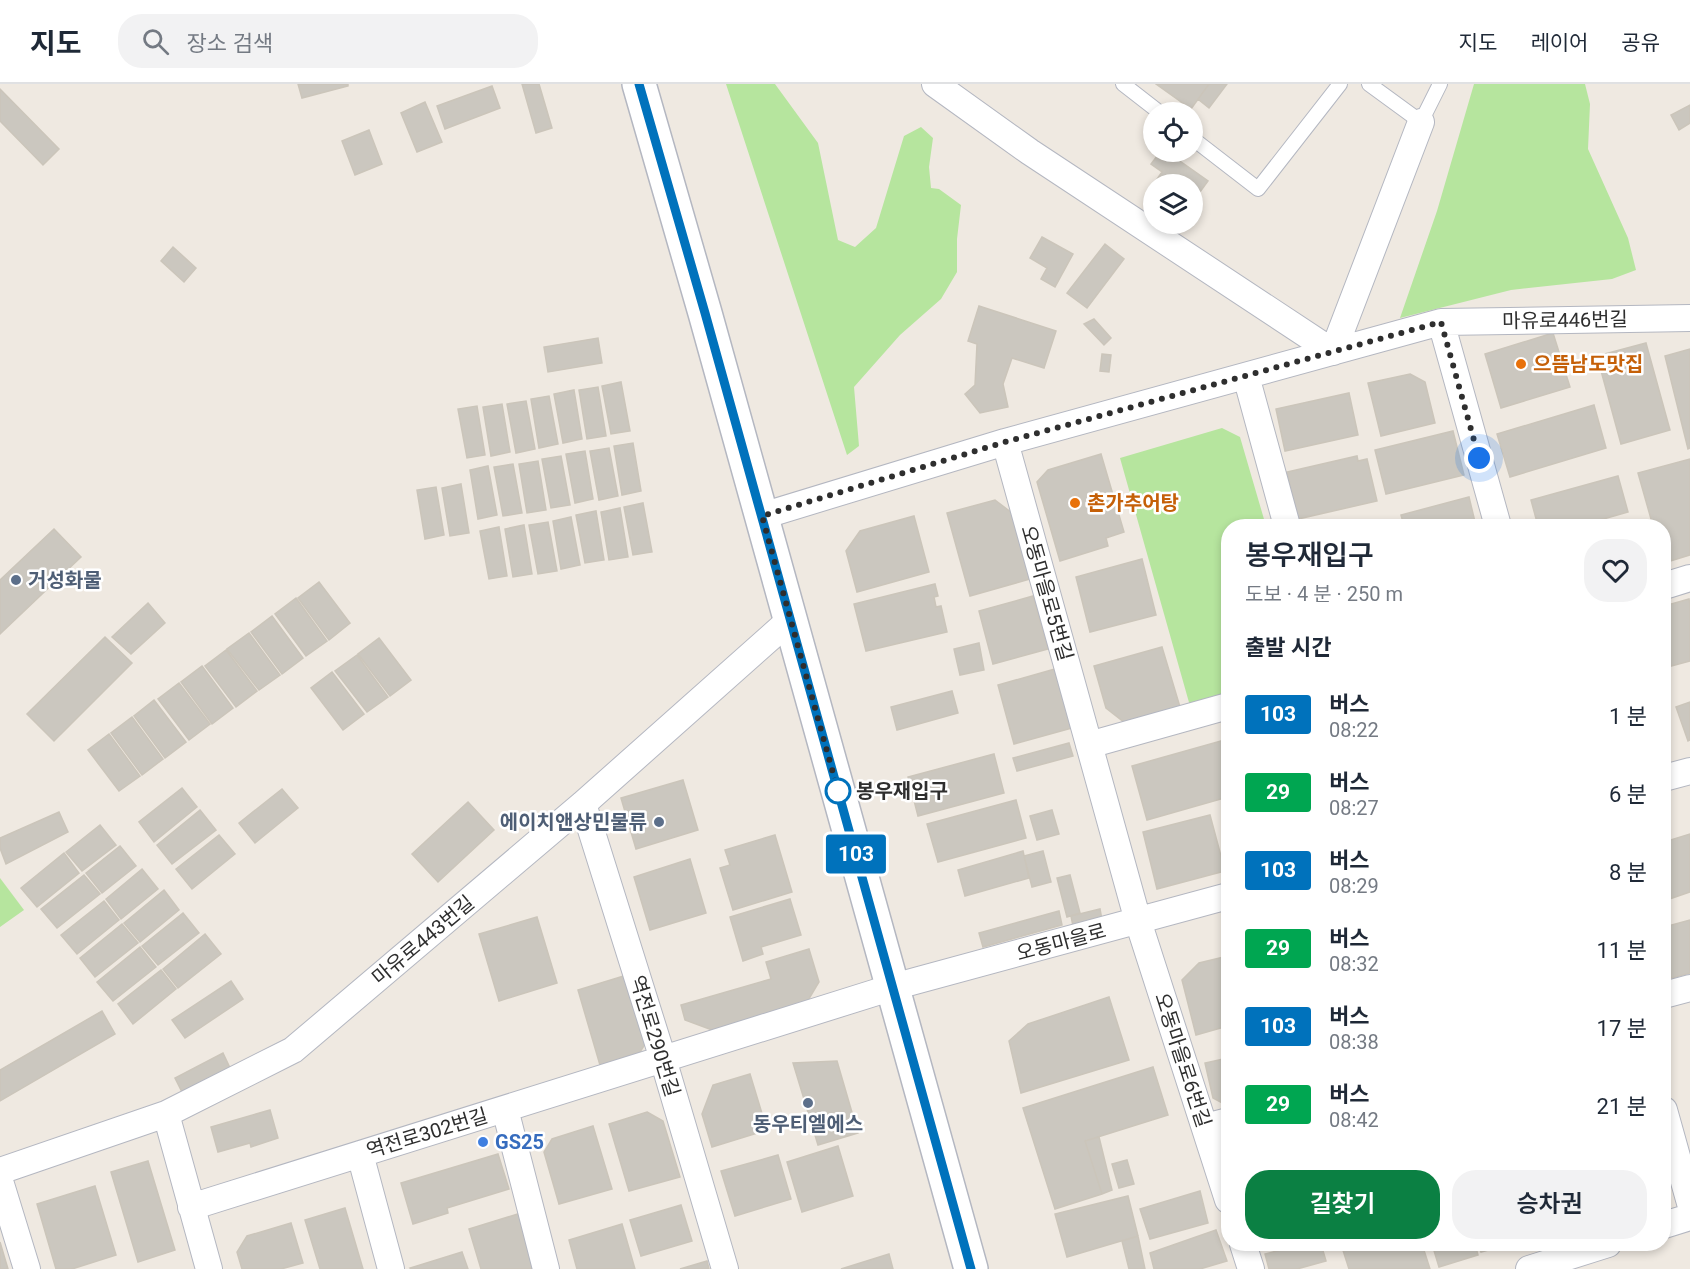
<!DOCTYPE html>
<html lang="ko">
<meta charset="utf-8">
<style>
body{margin:0;font-family:Roboto,"Noto Sans KR",sans-serif;background:#f2f2f3;color:#1f2937;height:100vh;display:flex;flex-direction:column;font-size:22px;white-space:nowrap}
*{box-sizing:border-box;margin:0}
p{font-size:20px;color:#747a83}
.icon{flex:none;width:33px;height:33px;fill:none;stroke:currentColor;stroke-width:2;stroke-linecap:round;stroke-linejoin:round}
.map{position:relative;flex:1;overflow:hidden}
.panel{position:absolute;left:1221px;top:435px;width:450px;height:732px;display:flex;flex-direction:column;background:#fff;border-radius:24px;box-shadow:0 3px 9px #0003}
.panel>*{flex:none}
.badge{padding:0 12px;border-radius:4px;font-size:21px;line-height:39px}
.tools{position:absolute;left:1143px;top:18px;display:grid;gap:12px}
.tools a{display:grid;place-items:center;width:60px;height:60px;border-radius:50%;background:#fff;box-shadow:0 3px 9px #0003;font-size:30px}
.you{position:absolute;width:30px;height:30px;margin:-15px;border:4px solid #fff;border-radius:50%;background:#1a73e8;box-shadow:0 0 0 9px #1a73e833}
.map>.badge{position:absolute;translate:-50% -50%;box-shadow:0 0 0 3px #fff}
h2{padding:0 24px;font-size:22px;line-height:54px}
.round{display:grid;place-items:center;flex:none;width:63px;height:63px;border-radius:24px;background:#f2f2f3}
.head{display:flex;align-items:center;justify-content:space-between;height:102px;padding:0 24px}
h1{font-size:28px;font-weight:600;line-height:45px}
.cta{display:flex;gap:12px;margin-top:auto;padding:12px 24px}
.cta a{flex:1;height:69px;border-radius:24px;background:#0b8043;color:#fff;font-size:24px;font-weight:600;line-height:69px;text-align:center}
.cta a+a{background:#f2f2f3;color:#1f2937}
ul{padding:0;list-style:none}
li{display:flex;align-items:center;gap:18px;height:78px;padding:0 24px}
li div{flex:1}
li b{display:block;font-size:22px}
li em{font-style:normal}
li .badge{min-width:66px;font-weight:700;text-align:center}
header{display:flex;align-items:center;gap:36px;box-sizing:border-box;height:84px;padding:0 30px;background:#fff;border-bottom:2px solid #e0e1e3}
header strong{font-size:28px}
nav{display:flex;gap:33px;margin-inline-start:auto;font-size:21px}
.search{width:420px;height:54px;background:#f2f2f3;display:flex;align-items:center;gap:15px;box-sizing:border-box;padding:0 21px;border-radius:24px;color:#747a83;font-size:22px}
.map>svg:first-child{display:block}
.green{fill:#b6e59e}
.building{fill:#cbc7bf;stroke:#cbc5ba;stroke-width:1.5}
.lines{fill:none;stroke-linecap:round;stroke-linejoin:round}
.lane-casing{stroke:#b4b7c1;stroke-width:16}
.street-casing{stroke:#b4b7c1;stroke-width:28}
.secondary-casing{stroke:#b4b7c1;stroke-width:36}
.lane{stroke:#fff;stroke-width:14}
.street{stroke:#fff;stroke-width:26}
.secondary{stroke:#fff;stroke-width:33}
.line-casing{stroke:#fff;stroke-width:14}
.line{stroke:#0072bc;stroke-width:9}
.walk{stroke:#2e2e2e;stroke-width:6;stroke-dasharray:0 10.8}
.food-dot{fill:#e8710a;stroke:#fff;stroke-width:2}
.service-dot{fill:#5c6f8a;stroke:#fff;stroke-width:2}
.stop-dot{fill:#fff;stroke:#0072bc;stroke-width:3}
.shop-dot{fill:#3f7fe0;stroke:#fff;stroke-width:2}
.labels{text-anchor:middle;dominant-baseline:central;stroke-width:5;stroke-linejoin:round;paint-order:stroke}
.street-label{font-size:20px;fill:#2e2e2e;stroke:#fff}
.food-label{font-size:20px;font-weight:bold;fill:#c56008;stroke:#fff;text-anchor:start}
.service-label{font-size:20px;font-weight:bold;fill:#4e5e75;stroke:#fff;text-anchor:start}
.stop-label{font-size:20px;font-weight:bold;fill:#2e2e2e;stroke:#fff;text-anchor:start}
.shop-label{font-size:20px;font-weight:bold;fill:#366cbe;stroke:#fff;text-anchor:start}
</style>
<header>
<strong>지도</strong>
<div class="search"><svg class="icon" aria-label="search" viewBox="0 0 24 24"><circle cx="10" cy="10" r="6"/><path d="M15 15l6 6"/></svg>장소 검색</div>
<nav><a>지도</a><a>레이어</a><a>공유</a></nav>
</header>
<div class="map">
<svg width="1690" height="1185" viewBox="0 0 1690 1185">
<rect width="100%" height="100%" fill="#efe9e1"/>
<path class="green" d="M 726,0 L 775,0 L 818,59 L 838,156 L 855,163 L 876,144 L 904,52 L 921,43 L 933,54 L 929,83 L 931,104 L 939,105 L 961,121 L 957,155 L 957,188 L 941,215 L 900,251 L 854,303 L 859,362 L 847,371 Z
M 1474,0 L 1585,0 L 1590,20 L 1588,65 L 1628,154 L 1636,186 L 1612,195 L 1511,206 L 1400,234 L 1437,127 Z
M 1222,344 L 1240,353 L 1266,442 L 1228,442 L 1228,611 L 1190,622 L 1120,374 Z
M 0,794 L 24,826 L 0,843 Z"/>
<path class="building" d="M 298,0 L 348,0 L 348,2 L 302,14 Z
M 522,0 L 539,0 L 552,44 L 536,49 Z
M 1156,0 L 1209,0 L 1191,25 Z
M 1209,0 L 1227,0 L 1209,24 L 1198,15 Z
M 492,2 L 500,24 L 445,45 L 437,22 Z
M 0,5 L 59,65 L 43,81 L 0,37 Z
M 425,18 L 442,58 L 417,68 L 401,29 Z
M 1690,21 L 1690,39 L 1679,46 L 1671,31 Z
M 369,46 L 382,80 L 355,91 L 342,57 Z
M 1160,68 L 1167,68 L 1208,97 L 1192,119 L 1192,100 L 1154,100 L 1154,108 L 1150,105 L 1162,88 L 1151,80 Z
M 1042,153 L 1073,170 L 1055,203 L 1041,195 L 1047,184 L 1030,174 Z
M 1105,160 L 1124,175 L 1087,224 L 1067,209 Z
M 173,163 L 196,184 L 184,198 L 161,177 Z
M 979,222 L 1056,247 L 1044,284 L 1012,274 L 1003,300 L 1008,323 L 980,329 L 965,310 L 975,301 L 977,260 L 968,257 Z
M 1094,235 L 1111,254 L 1104,261 L 1084,240 Z
M 1553,249 L 1570,303 L 1501,324 L 1485,270 Z
M 598,254 L 602,279 L 548,288 L 544,263 Z
M 1646,259 L 1670,346 L 1621,360 L 1597,272 Z
M 1690,265 L 1690,364 L 1688,365 L 1665,272 Z
M 1102,270 L 1111,271 L 1109,288 L 1100,287 Z
M 1410,290 L 1425,298 L 1435,339 L 1381,352 L 1368,299 Z
M 621,298 L 630,347 L 611,350 L 602,302 Z
M 598,303 L 606,352 L 587,355 L 579,306 Z
M 574,306 L 582,355 L 563,359 L 554,310 Z
M 1349,309 L 1358,351 L 1285,367 L 1276,325 Z
M 549,312 L 558,360 L 539,364 L 531,315 Z
M 526,317 L 535,365 L 516,369 L 507,320 Z
M 502,320 L 510,368 L 491,372 L 483,323 Z
M 1594,321 L 1606,364 L 1510,393 L 1497,350 Z
M 477,322 L 485,371 L 467,374 L 458,325 Z
M 1453,347 L 1464,391 L 1386,410 L 1375,366 Z
M 633,359 L 641,407 L 622,411 L 614,362 Z
M 609,364 L 618,412 L 599,416 L 590,367 Z
M 585,367 L 593,415 L 575,419 L 566,370 Z
M 1101,370 L 1124,448 L 1106,454 L 1108,462 L 1060,477 L 1037,398 L 1048,386 Z
M 561,372 L 570,421 L 551,424 L 542,375 Z
M 1357,372 L 1358,377 L 1367,375 L 1377,417 L 1298,435 L 1287,388 Z
M 1690,375 L 1690,471 L 1664,479 L 1664,442 L 1653,442 L 1638,389 Z
M 538,377 L 546,426 L 527,429 L 519,380 Z
M 513,380 L 522,429 L 503,432 L 494,383 Z
M 488,382 L 497,431 L 478,435 L 470,386 Z
M 1618,392 L 1628,428 L 1579,442 L 1538,442 L 1531,416 Z
M 461,400 L 469,449 L 450,452 L 442,404 Z
M 436,403 L 444,451 L 425,455 L 417,406 Z
M 1469,413 L 1476,442 L 1404,442 L 1401,431 Z
M 995,416 L 1012,429 L 1030,495 L 970,512 L 947,429 Z
M 643,419 L 652,468 L 633,471 L 624,423 Z
M 620,424 L 628,473 L 609,476 L 601,428 Z
M 596,427 L 604,476 L 585,479 L 576,431 Z
M 914,432 L 929,488 L 857,508 L 846,467 L 860,447 Z
M 571,433 L 580,481 L 561,485 L 553,437 Z
M 548,438 L 557,487 L 538,490 L 529,441 Z
M 524,441 L 532,490 L 513,493 L 505,445 Z
M 499,443 L 507,492 L 489,495 L 480,447 Z
M 54,445 L 81,473 L 0,550 L 0,496 Z
M 1142,475 L 1156,531 L 1090,548 L 1076,493 Z
M 319,498 L 350,539 L 329,556 L 298,514 Z
M 935,500 L 938,512 L 934,513 L 936,523 L 941,522 L 947,548 L 866,567 L 854,520 Z
M 1033,512 L 1048,565 L 993,580 L 979,527 Z
M 296,514 L 327,557 L 306,572 L 275,530 Z
M 1689,515 L 1690,520 L 1690,577 L 1664,584 L 1664,522 Z
M 148,519 L 165,539 L 131,570 L 112,553 Z
M 272,532 L 303,574 L 282,590 L 251,548 Z
M 249,549 L 280,591 L 259,606 L 227,565 Z
M 105,553 L 132,579 L 54,657 L 27,630 Z
M 379,554 L 411,596 L 390,612 L 358,570 Z
M 979,559 L 984,586 L 960,591 L 954,565 Z
M 1162,563 L 1180,623 L 1125,639 L 1106,624 L 1094,582 Z
M 226,566 L 257,607 L 236,623 L 205,582 Z
M 357,571 L 388,613 L 367,628 L 335,587 Z
M 202,582 L 233,624 L 212,640 L 181,598 Z
M 1055,585 L 1072,644 L 1014,660 L 998,601 Z
M 332,588 L 364,630 L 343,646 L 311,604 Z
M 179,599 L 210,640 L 189,656 L 158,615 Z
M 952,607 L 958,629 L 897,646 L 891,623 Z
M 154,616 L 186,658 L 165,674 L 134,632 Z
M 1690,618 L 1690,656 L 1688,657 L 1676,623 Z
M 132,633 L 163,675 L 142,691 L 111,649 Z
M 109,650 L 140,692 L 119,707 L 88,666 Z
M 1228,655 L 1228,713 L 1147,736 L 1132,682 Z
M 1069,659 L 1073,672 L 1017,687 L 1013,674 Z
M 994,670 L 1004,709 L 918,732 L 908,693 Z
M 683,696 L 698,746 L 636,765 L 621,714 Z
M 182,704 L 197,723 L 154,758 L 139,738 Z
M 282,705 L 298,724 L 255,759 L 239,739 Z
M 1016,716 L 1026,754 L 938,778 L 927,740 Z
M 468,718 L 494,746 L 438,798 L 412,770 Z
M 200,726 L 216,746 L 172,780 L 157,761 Z
M 1052,726 L 1059,750 L 1037,756 L 1030,732 Z
M 59,728 L 68,748 L 6,780 L 0,764 L 0,754 Z
M 1210,731 L 1225,787 L 1157,805 L 1143,748 Z
M 100,741 L 116,761 L 82,787 L 66,768 Z
M 1690,750 L 1690,808 L 1664,817 L 1664,758 Z
M 219,751 L 235,770 L 192,805 L 176,785 Z
M 775,751 L 792,808 L 733,826 L 720,784 L 730,781 L 725,766 Z
M 120,762 L 136,782 L 102,809 L 86,789 Z
M 1023,767 L 1029,794 L 965,812 L 958,786 Z
M 1043,767 L 1051,798 L 1032,803 L 1024,772 Z
M 64,769 L 79,789 L 37,823 L 21,804 Z
M 690,775 L 706,829 L 650,846 L 634,793 Z
M 142,785 L 158,805 L 121,835 L 106,815 Z
M 84,791 L 100,810 L 57,844 L 41,825 Z
M 1070,791 L 1080,829 L 1067,833 L 1057,794 Z
M 164,806 L 179,826 L 140,858 L 124,839 Z
M 790,815 L 801,851 L 761,863 L 763,870 L 743,877 L 730,833 Z
M 104,817 L 119,836 L 77,870 L 61,851 Z
M 1100,825 L 1102,836 L 1073,842 L 1071,832 Z
M 1059,827 L 1062,841 L 983,863 L 979,849 Z
M 183,829 L 199,849 L 158,881 L 142,862 Z
M 537,833 L 557,899 L 499,917 L 479,850 Z
M 1690,836 L 1690,889 L 1672,894 L 1664,890 L 1664,843 Z
M 122,840 L 138,859 L 95,893 L 80,874 Z
M 205,850 L 221,870 L 178,904 L 163,885 Z
M 140,863 L 156,883 L 113,917 L 97,898 Z
M 809,865 L 819,898 L 807,918 L 712,946 L 685,936 L 681,921 L 771,895 L 766,878 Z
M 1228,872 L 1228,942 L 1196,951 L 1182,896 L 1199,879 Z
M 161,886 L 176,905 L 133,940 L 118,920 Z
M 627,891 L 647,957 L 640,968 L 600,981 L 578,906 Z
M 231,897 L 243,915 L 185,954 L 172,936 Z
M 1109,913 L 1129,976 L 1021,1009 L 1009,957 L 1028,940 Z
M 102,927 L 115,950 L 0,1017 L 0,986 Z
M 223,969 L 230,984 L 182,1008 L 175,994 Z
M 1228,974 L 1228,1022 L 1213,1014 L 1205,979 Z
M 837,977 L 858,1049 L 818,1061 L 793,979 Z
M 1153,983 L 1168,1031 L 1085,1057 L 1102,1110 L 1055,1125 L 1023,1024 Z
M 750,990 L 767,1046 L 712,1063 L 702,1030 L 713,1001 Z
M 270,1026 L 278,1054 L 251,1063 L 250,1059 L 218,1068 L 211,1043 Z
M 647,1028 L 663,1037 L 680,1093 L 629,1107 L 609,1040 Z
M 593,1042 L 612,1105 L 559,1120 L 544,1068 L 552,1055 Z
M 1099,1053 L 1112,1106 L 1102,1110 L 1085,1057 Z
M 838,1062 L 853,1112 L 802,1128 L 787,1078 Z
M 498,1070 L 509,1105 L 447,1124 L 448,1129 L 413,1140 L 401,1099 Z
M 778,1071 L 791,1115 L 735,1132 L 721,1087 Z
M 1127,1076 L 1134,1100 L 1119,1104 L 1112,1080 Z
M 148,1077 L 175,1166 L 138,1178 L 111,1088 Z
M 95,1102 L 116,1171 L 72,1185 L 56,1185 L 37,1120 Z
M 1200,1107 L 1208,1139 L 1150,1155 L 1140,1125 Z
M 1128,1112 L 1138,1152 L 1067,1173 L 1055,1130 Z
M 681,1121 L 692,1157 L 641,1172 L 630,1136 Z
M 345,1124 L 363,1185 L 320,1185 L 305,1136 Z
M 521,1129 L 537,1185 L 481,1185 L 469,1145 Z
M 291,1139 L 303,1179 L 281,1185 L 242,1185 L 237,1168 L 247,1152 Z
M 622,1140 L 635,1185 L 577,1185 L 569,1156 Z
M 1216,1146 L 1227,1177 L 1200,1185 L 1154,1185 L 1150,1169 Z
M 1138,1152 L 1145,1185 L 1129,1185 L 1122,1157 Z
M 0,1158 L 8,1185 L 0,1185 Z
M 1303,1160 L 1321,1160 L 1326,1177 L 1297,1185 L 1269,1185 L 1265,1170 Z
M 1341,1160 L 1422,1160 L 1430,1185 L 1349,1185 Z
M 1432,1160 L 1475,1160 L 1478,1171 L 1439,1183 Z
M 1478,1160 L 1510,1160 L 1481,1168 Z
M 462,1168 L 468,1185 L 411,1185 L 410,1184 Z
M 889,1170 L 893,1185 L 841,1185 Z
M 707,1177 L 709,1185 L 680,1185 Z"/>
<g class="lines">
<defs>
<path id="lane" d="M 1123,0 L 1159,28
M 1369,0 L 1421,38 L 1440,0
M 1192,54 L 1258,105 L 1340,0"/>
<path id="street" d="M 935,0 L 1030,68 L 1333,268 L 1421,38
M 1441,238 L 1498,442
M 1246,292 L 1287,442
M 1005,358 L 1138,837 L 1228,1116
M 762,432 L 1005,358 L 1441,238 L 1690,234
M 1664,502 L 1690,494
M 1089,661 L 1228,622
M 1664,694 L 1690,687
M 583,720 L 663,975 L 725,1185
M 1664,911 L 1690,904
M 505,1025 L 546,1185
M 1664,1026 L 1690,1119
M 166,1030 L 209,1185
M 1205,1043 L 1228,1037
M 360,1070 L 391,1185
M 0,1087 L 166,1030 L 293,966 L 583,720 L 790,536
M 0,1097 L 27,1185
M 191,1123 L 893,903 L 1228,812
M 1664,1141 L 1690,1133
M 1243,1160 L 1251,1185
M 1529,1185 L 1608,1160"/>
<path id="secondary" d="M 639,0 L 705,229 L 971,1185"/>
</defs>
<use href="#lane" class="lane-casing"/>
<use href="#street" class="street-casing"/>
<use href="#secondary" class="secondary-casing"/>
<use href="#lane" class="lane"/>
<use href="#street" class="street"/>
<use href="#secondary" class="secondary"/>
</g>
<g class="lines">
<defs>
<path id="line" d="M 639,0 L 705,229 L 971,1185"/>
</defs>
<use href="#line" class="line-casing"/>
<use href="#line" class="line"/>
<path class="walk" d="M 838,707 L 762,432 L 1005,358 L 1441,238 L 1479,374"/>
</g>
<g class="food-dot">
<circle cx="1521" cy="280" r="6"/>
<circle cx="1075" cy="419" r="6"/>
</g>
<g class="service-dot">
<circle cx="16" cy="496" r="6"/>
<circle cx="659" cy="738" r="6"/>
<circle cx="808" cy="1019" r="6"/>
</g>
<circle class="stop-dot" cx="838" cy="707" r="12"/>
<circle class="shop-dot" cx="483" cy="1058" r="6"/>
<g class="labels">
<g class="street-label">
<text transform="translate(1565 236) rotate(-1)">마유로446번길</text>
<text transform="translate(1047 509) rotate(74)">오동마을로5번길</text>
<text transform="translate(423 856) rotate(-40)">마유로443번길</text>
<text transform="translate(1061 858) rotate(-15)">오동마을로</text>
<text transform="translate(655 952) rotate(73)">역전로290번길</text>
<text transform="translate(1183 976) rotate(72)">오동마을로6번길</text>
<text transform="translate(427 1049) rotate(-17)">역전로302번길</text>
</g>
<g class="food-label">
<text x="1533" y="280">으뜸남도맛집</text>
<text x="1087" y="419">촌가추어탕</text>
</g>
<g class="service-label">
<text x="28" y="496">거성화물</text>
<text x="647" y="738" text-anchor="end">에이치앤상민물류</text>
<text x="808" y="1040" text-anchor="middle">동우티엘에스</text>
</g>
<g class="stop-label">
<text x="856" y="707">봉우재입구</text>
</g>
<g class="shop-label">
<text x="495" y="1058">GS25</text>
</g>
</g>
</svg>
<div class="tools">
<a><svg class="icon" aria-label="locate" viewBox="0 0 24 24"><circle cx="12" cy="12" r="6"/><path d="M12 2v4M12 18v4M2 12h4M18 12h4"/></svg></a>
<a><svg class="icon" aria-label="layers" viewBox="0 0 24 24"><path d="M12 4l9 5-9 5-9-5zM3 14l9 5 9-5"/></svg></a>
</div>
<div class="you" style="left:1479px;top:374px"></div>
<b class="badge" style="left:856px;top:770px;background:#0072bc;color:#fff">103</b>
<section class="panel">
<div class="head"><div><h1>봉우재입구</h1><p>도보 · 4 분 · 250 m</p></div><a class="round"><svg class="icon" aria-label="heart" viewBox="0 0 24 24"><path d="M12 20l-8-8c-3-5 5-10 8-4 3-6 11-1 8 4z"/></svg></a></div>
<h2>출발 시간</h2>
<ul>
<li><span class="badge" style="background:#0072bc;color:#fff">103</span><div><b>버스</b><p>08:22</p></div><em>1 분</em></li>
<li><span class="badge" style="background:#00a651;color:#fff">29</span><div><b>버스</b><p>08:27</p></div><em>6 분</em></li>
<li><span class="badge" style="background:#0072bc;color:#fff">103</span><div><b>버스</b><p>08:29</p></div><em>8 분</em></li>
<li><span class="badge" style="background:#00a651;color:#fff">29</span><div><b>버스</b><p>08:32</p></div><em>11 분</em></li>
<li><span class="badge" style="background:#0072bc;color:#fff">103</span><div><b>버스</b><p>08:38</p></div><em>17 분</em></li>
<li><span class="badge" style="background:#00a651;color:#fff">29</span><div><b>버스</b><p>08:42</p></div><em>21 분</em></li>
</ul>
<div class="cta"><a>길찾기</a><a>승차권</a></div>
</section>
</div>
